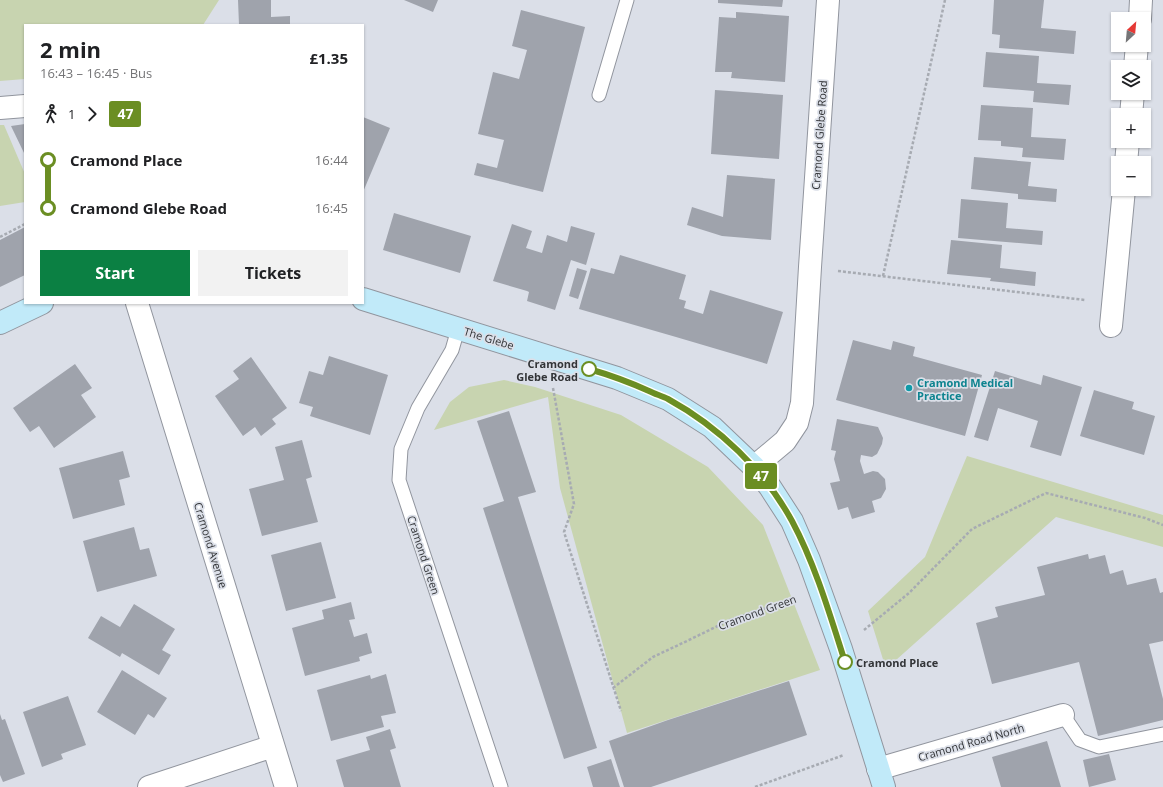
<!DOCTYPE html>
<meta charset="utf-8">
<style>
body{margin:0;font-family:"Open Sans",sans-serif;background:#f2f2f2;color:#202124;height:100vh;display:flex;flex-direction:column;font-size:15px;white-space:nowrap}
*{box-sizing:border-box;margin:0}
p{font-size:13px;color:#757577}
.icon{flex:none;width:22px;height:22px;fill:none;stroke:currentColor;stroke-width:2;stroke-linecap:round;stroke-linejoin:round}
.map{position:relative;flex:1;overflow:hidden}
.sheet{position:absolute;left:24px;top:24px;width:340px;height:280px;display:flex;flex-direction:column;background:#fff;border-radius:0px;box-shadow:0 1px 3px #0004}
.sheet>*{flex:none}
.badge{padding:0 8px;border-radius:3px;font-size:14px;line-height:26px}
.needle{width:26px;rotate:26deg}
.fabs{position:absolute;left:1111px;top:12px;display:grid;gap:8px}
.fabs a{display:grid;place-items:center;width:40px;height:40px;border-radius:0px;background:#fff;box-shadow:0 1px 3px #0004;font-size:20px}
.map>.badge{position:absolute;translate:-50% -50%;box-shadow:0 0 0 2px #fff}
.legs{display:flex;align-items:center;gap:6px;height:44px;padding:0 16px;font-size:13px}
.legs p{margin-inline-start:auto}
.overview{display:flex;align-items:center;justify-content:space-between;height:68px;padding:0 16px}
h1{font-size:22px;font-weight:700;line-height:30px}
.button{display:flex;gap:8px;margin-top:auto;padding:8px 16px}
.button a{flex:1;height:46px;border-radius:0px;background:#0b8043;color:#fff;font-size:16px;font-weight:700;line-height:46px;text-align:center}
.button a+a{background:#f2f2f2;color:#202124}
ul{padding:0 16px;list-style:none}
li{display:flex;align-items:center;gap:14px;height:48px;font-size:15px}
li i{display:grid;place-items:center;width:6px;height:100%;margin:0 5px;background:currentColor}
li i::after{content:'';width:10px;height:10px;margin:-5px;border:3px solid;border-radius:50%;background:#fff}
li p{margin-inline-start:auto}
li:first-child i{background:linear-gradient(#0000 50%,currentColor 0)}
li:last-child i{background:linear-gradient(currentColor 50%,#0000 0)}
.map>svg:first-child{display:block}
.green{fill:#c8d4b0}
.building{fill:#9fa3ac}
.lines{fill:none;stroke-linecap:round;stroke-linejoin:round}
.lane-casing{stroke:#91959e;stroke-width:15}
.street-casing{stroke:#91959e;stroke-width:24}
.secondary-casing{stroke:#91959e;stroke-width:24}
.path{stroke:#a7abb2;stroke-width:2.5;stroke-dasharray:3 2;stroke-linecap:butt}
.lane{stroke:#fff;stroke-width:13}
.street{stroke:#fff;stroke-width:22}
.secondary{stroke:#c1eaf9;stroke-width:22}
.line-1-casing{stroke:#fff;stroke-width:9}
.line-1{stroke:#6b8e23;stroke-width:6}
.stop-1-dot{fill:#fff;stroke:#6b8e23;stroke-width:2}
.culture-dot{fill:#0f9aa8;stroke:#dbdfe8;stroke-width:1.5}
.labels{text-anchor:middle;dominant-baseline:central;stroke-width:3.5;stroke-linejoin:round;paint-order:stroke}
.street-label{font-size:11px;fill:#323437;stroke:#dbdfe8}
.stop-label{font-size:11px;font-weight:bold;fill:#323437;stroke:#dbdfe8;text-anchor:end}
.culture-label{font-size:11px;font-weight:bold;fill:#0d838f;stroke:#dbdfe8;text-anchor:start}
</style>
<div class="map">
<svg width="1163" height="787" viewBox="0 0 1163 787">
<rect width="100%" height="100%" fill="#dbdfe8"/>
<path class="green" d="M 0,0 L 219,0 L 203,25 L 25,25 L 25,79 L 0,81 Z
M 0,125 L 4,125 L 25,174 L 25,202 L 0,206 Z
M 504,380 L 535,387 L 621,415 L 708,467 L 763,525 L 820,670 L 627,733 L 560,488 L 548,397 L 434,430 L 450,402 L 469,387 Z
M 967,456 L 1163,515 L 1163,547 L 1056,517 L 886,669 L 868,611 L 925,557 Z"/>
<path class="building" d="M 238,0 L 271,0 L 271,17 L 290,16 L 290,25 L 239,25 Z
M 404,0 L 438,0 L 433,12 Z
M 718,0 L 783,0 L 782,7 L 718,3 Z
M 994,0 L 1044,0 L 1041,28 L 1076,31 L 1074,54 L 999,48 L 1000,35 L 992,34 Z
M 521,10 L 585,27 L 543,192 L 474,175 L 477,163 L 497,168 L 504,140 L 478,134 L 493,72 L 519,79 L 527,50 L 512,46 Z
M 736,12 L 789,16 L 785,82 L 731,78 L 732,72 L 715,72 L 719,17 L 736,18 Z
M 986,52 L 1039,56 L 1037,83 L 1071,85 L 1069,105 L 1033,102 L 1034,91 L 983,87 Z
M 715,90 L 783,95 L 779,159 L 711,154 Z
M 981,105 L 1033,108 L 1031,137 L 1066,139 L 1064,160 L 1022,157 L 1023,148 L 1001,146 L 1001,141 L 978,140 Z
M 363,117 L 390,128 L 363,192 Z
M 25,124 L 25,155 L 11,126 Z
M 974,157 L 1031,162 L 1028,186 L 1057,189 L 1056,202 L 1018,199 L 1018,194 L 971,189 Z
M 727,175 L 775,179 L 771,240 L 722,236 L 687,225 L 692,207 L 723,217 Z
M 961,199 L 1008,203 L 1006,228 L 1043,231 L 1042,245 L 958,238 Z
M 394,213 L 471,236 L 460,273 L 383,250 Z
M 512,224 L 532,231 L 526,248 L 542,253 L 547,235 L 567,242 L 571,226 L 595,233 L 586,265 L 571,260 L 555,310 L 527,301 L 529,292 L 527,291 L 493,281 Z
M 25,227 L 25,275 L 0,287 L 0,240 Z
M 951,240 L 1002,245 L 1000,268 L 1036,272 L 1035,286 L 990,281 L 991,278 L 947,274 Z
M 620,255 L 686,275 L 679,299 L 686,301 L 684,308 L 703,314 L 710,290 L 783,312 L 767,364 L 676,337 L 579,309 L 591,268 L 614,274 Z
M 577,268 L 587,271 L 578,299 L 569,296 Z
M 853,340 L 891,350 L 893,341 L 915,347 L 913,356 L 982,375 L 965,436 L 836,400 Z
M 329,356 L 388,375 L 370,435 L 310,416 L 313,407 L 299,403 L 309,371 L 323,375 Z
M 251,357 L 287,408 L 272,419 L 276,424 L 261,436 L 255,427 L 243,436 L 215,396 L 239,379 L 233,371 Z
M 75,364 L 92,388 L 81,395 L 96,417 L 54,448 L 39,426 L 30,432 L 13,408 Z
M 995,371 L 1041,385 L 1043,375 L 1082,387 L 1061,456 L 1030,447 L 1038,421 L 998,408 L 988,441 L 974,437 Z
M 1094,390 L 1134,402 L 1132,409 L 1155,416 L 1144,455 L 1080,436 Z
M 509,411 L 536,492 L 518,497 L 597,748 L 564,759 L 483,508 L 504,501 L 477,421 Z
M 837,419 L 878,427 L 883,438 L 882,444 L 877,454 L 872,457 L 861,455 L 860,461 L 864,474 L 873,471 L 878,472 L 885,479 L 886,489 L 881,498 L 872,501 L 875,512 L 852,519 L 848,507 L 838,510 L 830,483 L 840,481 L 834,459 L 836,451 L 831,450 Z
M 302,440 L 312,477 L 306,479 L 318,522 L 262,536 L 249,489 L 284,480 L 275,447 Z
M 123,451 L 130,477 L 119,480 L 125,505 L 73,519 L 59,468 Z
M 134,527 L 140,550 L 149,548 L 157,576 L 97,592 L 83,541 Z
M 321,542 L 336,598 L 286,611 L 271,555 Z
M 1088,554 L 1089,559 L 1105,555 L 1110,574 L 1123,570 L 1127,585 L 1156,578 L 1160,593 L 1163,592 L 1163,641 L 1149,644 L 1163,699 L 1163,720 L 1098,736 L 1079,662 L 992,684 L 976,623 L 998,617 L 995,607 L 1045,595 L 1037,567 Z
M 351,602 L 355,619 L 349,620 L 354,637 L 367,633 L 372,653 L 359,657 L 360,661 L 305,676 L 292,628 L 324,619 L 322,610 Z
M 134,604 L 175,629 L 162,650 L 171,655 L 159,675 L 122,653 L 120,657 L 88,638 L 101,616 L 120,627 Z
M 122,670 L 167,698 L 154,718 L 148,714 L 135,735 L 97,712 Z
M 386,674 L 396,713 L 381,716 L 384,727 L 331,741 L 317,690 L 370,675 L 371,679 Z
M 789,681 L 807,735 L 651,787 L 624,787 L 609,741 L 668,720 Z
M 68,696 L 86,745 L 61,754 L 63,759 L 42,767 L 23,712 Z
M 0,714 L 2,720 L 5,719 L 25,774 L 3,782 L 0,775 Z
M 390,729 L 396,748 L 390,750 L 401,787 L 344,787 L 336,760 L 370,750 L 366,737 Z
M 1047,741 L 1061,787 L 1001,787 L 992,757 Z
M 1109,754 L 1116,780 L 1089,787 L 1083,760 Z
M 611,759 L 620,787 L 593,787 L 587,767 Z"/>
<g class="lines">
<defs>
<path id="lane" d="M 599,95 L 627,0
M 458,329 L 452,350 L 418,408 L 401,449 L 399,480 L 501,787
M 1063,715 L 1080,740 L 1099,747 L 1163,734"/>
<path id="street" d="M 1140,19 L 1141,0
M 1135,67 L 1137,45
M 0,108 L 25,106
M 1131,115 L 1133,93
M 1126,163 L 1128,141
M 137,303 L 286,787
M 1111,326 L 1124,189
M 754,467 L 785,441 L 797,423 L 802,403 L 810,267 L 828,0
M 878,769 L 1063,715
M 149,787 L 273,746"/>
<path id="secondary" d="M 363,299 L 617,378 L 668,399 L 712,427 L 754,467 L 770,487 L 792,521 L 809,560 L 841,649 L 884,787
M 0,323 L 42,303"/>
</defs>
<use href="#lane" class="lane-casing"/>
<use href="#street" class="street-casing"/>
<use href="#secondary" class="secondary-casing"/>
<path class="path" d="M 0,237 L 25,224
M 838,271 L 1085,300
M 883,276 L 945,0
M 553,388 L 574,504 L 564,532 L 621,711
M 864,630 L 909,593 L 972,529 L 1046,493 L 1145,518 L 1163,525
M 613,688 L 653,657 L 689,640 L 730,620 L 793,599
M 755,787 L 844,755"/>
<use href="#lane" class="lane"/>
<use href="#street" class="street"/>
<use href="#secondary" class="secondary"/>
</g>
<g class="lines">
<defs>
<path id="line-1" d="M 589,369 C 610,375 629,382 649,391 C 655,394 662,396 668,399 C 719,427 764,470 792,521 C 815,564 830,615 845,662"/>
</defs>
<use href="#line-1" class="line-1-casing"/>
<use href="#line-1" class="line-1"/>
</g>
<g class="stop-1-dot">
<circle cx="589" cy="369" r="7"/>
<circle cx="845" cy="662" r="7"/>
</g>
<circle class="culture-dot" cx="909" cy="388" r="4"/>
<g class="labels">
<g class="street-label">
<text transform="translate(819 135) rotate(-86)">Cramond Glebe Road</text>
<text transform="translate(489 338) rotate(17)">The Glebe</text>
<text transform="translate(211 545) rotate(73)">Cramond Avenue</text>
<text transform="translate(424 555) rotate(72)">Cramond Green</text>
<text transform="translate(757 612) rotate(-20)">Cramond Green</text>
<text transform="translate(971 742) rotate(-16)">Cramond Road North</text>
</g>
<g class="stop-label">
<text x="578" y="363">Cramond<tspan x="578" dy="13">Glebe Road</tspan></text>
<text x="856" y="662" text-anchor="start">Cramond Place</text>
</g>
<g class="culture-label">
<text x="917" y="382">Cramond Medical<tspan x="917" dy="13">Practice</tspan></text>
</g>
</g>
</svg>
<div class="fabs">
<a><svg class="needle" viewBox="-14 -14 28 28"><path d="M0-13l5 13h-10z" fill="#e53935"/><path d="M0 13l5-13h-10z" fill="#757577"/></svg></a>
<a><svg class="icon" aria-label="layers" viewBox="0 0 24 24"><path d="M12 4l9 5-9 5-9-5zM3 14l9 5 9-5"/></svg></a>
<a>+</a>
<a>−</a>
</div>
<b class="badge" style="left:761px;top:476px;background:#6b8e23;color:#fff">47</b>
<section class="sheet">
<div class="overview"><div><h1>2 min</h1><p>16:43 – 16:45 · Bus</p></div><b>£1.35</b></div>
<div class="legs"><svg class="icon" aria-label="walk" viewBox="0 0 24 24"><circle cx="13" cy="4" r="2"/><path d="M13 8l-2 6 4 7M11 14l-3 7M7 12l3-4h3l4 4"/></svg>1<svg class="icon" aria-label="forward" viewBox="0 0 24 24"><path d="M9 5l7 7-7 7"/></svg><b class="badge" style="background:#6b8e23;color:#fff">47</b></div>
<ul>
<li><i style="color:#6b8e23"></i><b>Cramond Place</b><p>16:44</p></li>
<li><i style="color:#6b8e23"></i><b>Cramond Glebe Road</b><p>16:45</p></li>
</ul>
<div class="button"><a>Start</a><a>Tickets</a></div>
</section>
</div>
